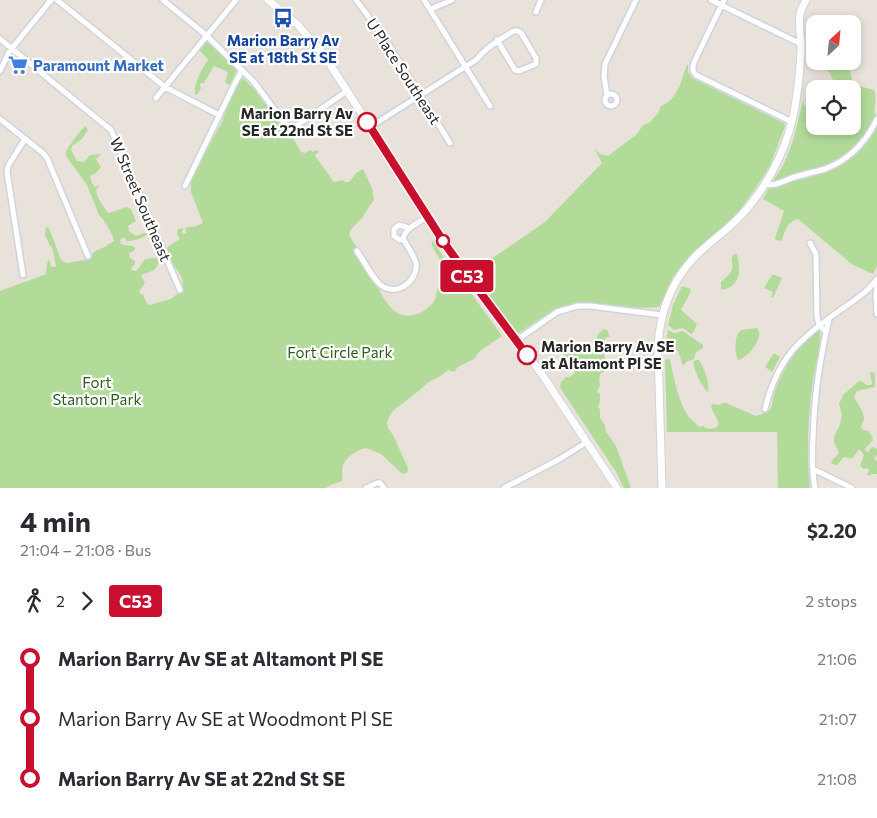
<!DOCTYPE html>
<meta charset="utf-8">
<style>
body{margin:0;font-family:Commissioner,sans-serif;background:#f7f7f7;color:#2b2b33;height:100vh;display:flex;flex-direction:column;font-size:19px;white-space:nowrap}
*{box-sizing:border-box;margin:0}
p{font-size:16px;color:#7c7c81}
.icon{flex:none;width:28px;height:28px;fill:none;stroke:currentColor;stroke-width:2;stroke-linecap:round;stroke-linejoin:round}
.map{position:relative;height:488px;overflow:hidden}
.drawer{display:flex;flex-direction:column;background:#fff;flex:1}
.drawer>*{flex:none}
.badge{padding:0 10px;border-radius:4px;font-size:18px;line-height:32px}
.needle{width:32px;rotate:26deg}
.tools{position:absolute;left:806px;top:15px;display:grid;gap:10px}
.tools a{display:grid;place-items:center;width:55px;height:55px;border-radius:10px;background:#fff;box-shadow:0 2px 8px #0003;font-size:25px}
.map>.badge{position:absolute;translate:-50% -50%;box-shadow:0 0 0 2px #fff}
.legs{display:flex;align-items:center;gap:8px;height:55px;padding:0 20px;font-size:16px}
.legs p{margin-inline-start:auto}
.head{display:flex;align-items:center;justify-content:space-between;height:85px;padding:0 20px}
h1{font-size:28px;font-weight:700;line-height:38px}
ul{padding:0 20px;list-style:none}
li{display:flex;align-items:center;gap:18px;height:60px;font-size:19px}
li i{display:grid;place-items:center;width:8px;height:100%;margin:0 6px;background:currentColor}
li i::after{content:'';width:12px;height:12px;margin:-6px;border:4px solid;border-radius:50%;background:#fff}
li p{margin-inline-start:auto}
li:first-child i{background:linear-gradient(#0000 50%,currentColor 0)}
li:last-child i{background:linear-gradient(currentColor 50%,#0000 0)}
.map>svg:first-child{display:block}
.green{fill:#b2db9a}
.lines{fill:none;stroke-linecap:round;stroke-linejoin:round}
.street-casing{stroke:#cfd3df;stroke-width:8}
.secondary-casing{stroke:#cfd3df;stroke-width:9}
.street{stroke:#fff;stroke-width:5}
.secondary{stroke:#fff;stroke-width:7}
.line-1-casing{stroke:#fff;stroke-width:11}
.line-1{stroke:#c8102e;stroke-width:8}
.stop-1-dot{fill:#fff;stroke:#c8102e;stroke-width:2.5}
.labels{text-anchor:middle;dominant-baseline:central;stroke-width:4.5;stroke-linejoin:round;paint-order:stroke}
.transit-label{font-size:15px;font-weight:bold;fill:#164399;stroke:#fff}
.shop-label{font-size:15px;font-weight:bold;fill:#366cbe;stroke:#fff;text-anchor:start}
.street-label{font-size:15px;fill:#272727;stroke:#fff}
.stop-label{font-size:15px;font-weight:bold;fill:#272727;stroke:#fff;text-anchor:end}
.park-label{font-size:15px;fill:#2d5c1f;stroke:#fff}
</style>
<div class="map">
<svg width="877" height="488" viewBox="0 0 877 488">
<rect width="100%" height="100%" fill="#e9e2da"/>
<path class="green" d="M 206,42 L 209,43 L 236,69 C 236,74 233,82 229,85 L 225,82 L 228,72 L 214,66 L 204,83 L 201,83 L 200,85 L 201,88 L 198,94 L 195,95 C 193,84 202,69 208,60 L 207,58 L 200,51 L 202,46 Z
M 820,61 L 844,61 L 849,67 L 852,80 L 862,87 L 874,90 C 877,98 875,103 874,112 L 877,116 L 877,266 L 873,274 L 851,264 L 848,261 L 798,219 C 786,223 786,229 782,240 L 780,241 L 776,240 L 775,238 L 784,211 L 763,199 L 771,184 L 784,164 L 793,141 L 803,100 L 804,105 L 805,106 L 815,107 L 815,126 L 852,126 L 852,89 L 834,89 C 835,77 827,70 820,61 Z
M 687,65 L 688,65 L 688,72 L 692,78 L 784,123 L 785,126 L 770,166 L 755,189 L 740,210 L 719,231 L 698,248 L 673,277 L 659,307 L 641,308 L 580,302 L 555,309 L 517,334 L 471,272 L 503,251 L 545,222 L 602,163 L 594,148 L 600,154 L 608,156 L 637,134 L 643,125 L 650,122 L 658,113 L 661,106 C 678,100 681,80 687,65 Z
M 243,78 L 255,90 L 284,130 L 291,135 L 301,152 L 305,153 L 310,150 L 313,152 L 316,150 L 319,152 L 315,155 L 315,156 L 334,182 L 342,180 L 346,182 L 349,182 L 356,173 L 363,169 L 372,188 L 374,200 C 369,206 366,212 362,218 C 357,224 351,227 349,235 C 356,247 365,258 371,271 C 381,292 391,327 422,312 C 426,309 434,304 435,299 C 437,295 436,292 438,288 C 440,283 443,279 444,274 C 446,261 429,250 432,240 L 454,272 L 462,281 L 463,280 L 471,293 L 502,336 L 480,351 L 474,359 L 458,367 L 454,372 L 448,370 C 442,376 436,378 429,382 C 424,385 421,390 416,393 L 393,411 L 388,419 L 387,424 L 388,428 L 393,435 L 408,468 L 408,471 L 405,474 L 401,473 L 381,454 L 366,448 C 356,450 344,458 342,469 C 342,474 343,477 342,481 L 331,485 L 326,488 L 0,488 L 0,291 L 46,274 L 47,263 L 49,259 L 51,266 L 54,267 L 56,266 L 52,247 L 50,246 L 45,235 L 46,227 L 49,228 L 61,260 L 66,263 L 85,260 L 97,250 L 107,246 L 107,245 L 114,241 C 113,235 104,219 99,215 L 87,185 L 66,156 C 66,155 66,153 66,152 C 67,148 83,128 85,126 L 88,130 L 82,139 L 72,146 L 71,150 L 77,161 L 84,162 L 90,155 L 101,154 L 96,159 L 101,167 L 96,173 L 90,176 L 92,183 L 95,187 L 100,185 L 96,190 C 98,202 102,202 107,212 L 109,213 L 126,207 L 131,209 L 136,221 L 128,226 L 129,231 L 136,236 L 144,233 L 149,233 C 144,238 132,242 126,241 L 124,237 L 120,240 L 121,244 C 125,246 131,245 135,247 L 134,251 L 129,253 L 130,258 L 135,261 L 135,264 L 132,267 L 131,270 L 135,271 L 138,269 L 145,259 L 156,258 L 159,261 C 156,272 151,271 141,275 L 145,283 L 139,292 L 142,295 L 143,294 L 146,302 L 149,305 L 171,299 L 179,292 L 183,287 L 182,278 L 174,265 L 169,256 L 167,248 L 170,245 L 180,239 L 177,234 L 178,229 L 183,228 L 182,233 L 185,234 L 186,232 L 185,228 L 196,226 L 203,223 L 191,192 L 191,181 L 203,156 L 222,122 L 227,108 L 238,84 Z
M 736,253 L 737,254 C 741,270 741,287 721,290 L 721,282 C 725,278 731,274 732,269 C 734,261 728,259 736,253 Z
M 772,275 L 775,275 L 782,278 L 773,298 L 771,297 L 773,292 L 764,288 Z
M 682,286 L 691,289 L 690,293 L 681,310 L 697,324 L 693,333 L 691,334 L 683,328 L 674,330 L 668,325 L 673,305 Z
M 757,328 C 759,331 760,332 759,336 C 758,344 746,359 738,360 C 734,353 735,341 738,333 L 741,330 Z
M 603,329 L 607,330 L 610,337 L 606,337 L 605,339 C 605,344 604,348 604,353 C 605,362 609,360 606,371 L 601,373 L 599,378 L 600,385 L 597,392 L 600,394 L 600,401 L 598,407 L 600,410 L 600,418 L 605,425 L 605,430 L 616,446 L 631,488 L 624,488 L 616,472 L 561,389 L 560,386 L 561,382 L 566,377 L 569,377 L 574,374 L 575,371 L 569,364 L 562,352 L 570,344 L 584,348 L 596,349 L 597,336 Z
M 668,330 L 674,333 L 683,331 L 703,345 L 703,348 L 696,352 L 694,359 L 686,362 L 683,366 L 678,351 L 666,342 Z
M 818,330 L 820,331 C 822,344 815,366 813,380 C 808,416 806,452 810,488 L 778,488 L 777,432 L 667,432 L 665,360 L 668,359 L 670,360 C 674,379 678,400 688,416 C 692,421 696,423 699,427 L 703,426 C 707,430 712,429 717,427 L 719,424 L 711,407 L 711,406 L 713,404 L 719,405 L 723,403 L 726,403 L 756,416 C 760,414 767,413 770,410 C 773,404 773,396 775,391 C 783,368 798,345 818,330 Z
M 774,353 L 780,357 L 772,372 L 765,367 Z
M 696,360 L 699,360 C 704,368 710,383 708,392 C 701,386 695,372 693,362 Z
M 871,372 L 875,373 L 875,387 L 857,391 L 854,397 C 857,402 865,414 864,420 C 863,423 861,425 861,427 L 863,430 L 869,431 L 873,439 C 871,444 866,446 865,450 L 868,452 L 872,447 L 877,449 L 877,455 L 874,459 L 877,461 L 877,474 L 872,474 L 869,476 L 867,474 L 869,470 L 867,468 L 864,469 L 860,466 L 864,455 L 859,449 L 852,459 L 844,457 L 837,465 L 832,464 L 831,463 L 832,460 L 839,453 L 834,442 L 834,437 L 840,424 L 842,415 L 839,404 L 843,395 L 859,381 L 863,382 L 866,385 L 871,385 L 872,383 L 870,373 Z"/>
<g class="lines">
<defs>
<path id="street" d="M 57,0 L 165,87 L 219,115
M 163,0 L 206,35 L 254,82 L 286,125 L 290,127 L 296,126 L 347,91
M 356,0 L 384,37 L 450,143
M 424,0 L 490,106
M 711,0 L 801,44
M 724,0 L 695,60 C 693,66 691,70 696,75 L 792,122
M 431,9 L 452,0
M 536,12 L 541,0
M 0,39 L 111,130 L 180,290
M 0,71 L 9,52 L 51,0
M605 100a6 6 0 1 1 12 0a6 6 0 1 1-12 0Z
M 607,95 L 604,76 L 605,64 L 636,0
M 156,98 L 236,0
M 0,119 L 43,153 L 47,158 L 88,256
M 370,127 L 476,60 C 485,49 495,42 507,35 C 509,34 511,32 514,31 C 518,30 519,32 521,33 L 536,58 L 536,64 L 519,71 L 515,70 L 497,40
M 765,184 C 776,187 784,180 795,177 C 805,174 815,172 825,169 C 849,160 866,142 877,119
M 185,186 L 235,83 L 242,70
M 403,239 L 400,240 L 394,236 L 394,229 L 399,225 L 406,227 L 408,229
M 810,243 L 816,254 L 817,317 L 819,325 L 826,332
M 357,251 C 363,260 374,281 382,286 C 398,296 418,281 416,263 C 414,255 408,247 403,239 C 405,228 418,223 427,217
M 23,275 L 7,172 L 8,166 L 25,139
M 877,284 L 876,295 L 877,314
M 517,340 L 557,312 L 578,306 L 590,306 L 662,315
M 765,409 C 777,359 799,339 839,311 C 853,301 867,293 877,279
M 813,469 L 852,488
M 366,488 L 377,483 L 380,483 L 384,488
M 504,488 L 558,460 L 587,442
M 815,488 C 812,472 812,454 813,438 C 814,397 820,358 829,319"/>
<path id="secondary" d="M 268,0 L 298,25 L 324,55 L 445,244 L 465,272 L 517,340 L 543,376 L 617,488
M 662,488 L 658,349 C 659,316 669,286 691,261 C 702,248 717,238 730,226 C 747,211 761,192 772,172 C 794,132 798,97 801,52 C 802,39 798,27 800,14 C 801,9 804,4 806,0"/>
</defs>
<use href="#street" class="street-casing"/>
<use href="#secondary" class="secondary-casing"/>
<use href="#street" class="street"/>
<use href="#secondary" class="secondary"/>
</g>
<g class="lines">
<defs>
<path id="line-1" d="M 367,122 L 445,244 L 465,272 L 527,355"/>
</defs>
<use href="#line-1" class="line-1-casing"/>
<use href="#line-1" class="line-1"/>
</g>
<defs>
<symbol id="bus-bare" viewBox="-9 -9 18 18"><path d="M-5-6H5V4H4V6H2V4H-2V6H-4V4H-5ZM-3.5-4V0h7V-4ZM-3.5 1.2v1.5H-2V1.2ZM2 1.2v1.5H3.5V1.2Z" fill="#1a4fb4" stroke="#fff" stroke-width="2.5" paint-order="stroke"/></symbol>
<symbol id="supermarket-bare" viewBox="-9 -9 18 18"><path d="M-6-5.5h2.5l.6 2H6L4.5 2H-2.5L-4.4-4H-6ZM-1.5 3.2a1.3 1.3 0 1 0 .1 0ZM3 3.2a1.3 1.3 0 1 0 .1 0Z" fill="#3f7fe0" stroke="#fff" stroke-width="2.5" paint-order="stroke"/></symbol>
</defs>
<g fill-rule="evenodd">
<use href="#bus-bare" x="269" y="4" width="28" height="28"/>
<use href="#supermarket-bare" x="4" y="51" width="28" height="28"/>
</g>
<g class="stop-1-dot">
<circle cx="367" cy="122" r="9"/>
<circle cx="443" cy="241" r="6"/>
<circle cx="527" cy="355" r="9"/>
</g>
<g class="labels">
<g class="transit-label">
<text x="283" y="40">Marion Barry Av<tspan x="283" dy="17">SE at 18th St SE</tspan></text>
</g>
<g class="shop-label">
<text x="33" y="65">Paramount Market</text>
</g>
<g class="street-label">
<text transform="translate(404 71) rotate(57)">U Place Southeast</text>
<text transform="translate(141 199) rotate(67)">W Street Southeast</text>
</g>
<g class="stop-label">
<text x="353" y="113">Marion Barry Av<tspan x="353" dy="17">SE at 22nd St SE</tspan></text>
<text x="541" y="346" text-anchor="start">Marion Barry Av SE<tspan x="541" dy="17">at Altamont Pl SE</tspan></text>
</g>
<g class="park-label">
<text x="340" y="352">Fort Circle Park</text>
<text x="97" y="382">Fort<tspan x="97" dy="17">Stanton Park</tspan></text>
</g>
</g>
</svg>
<div class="tools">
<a><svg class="needle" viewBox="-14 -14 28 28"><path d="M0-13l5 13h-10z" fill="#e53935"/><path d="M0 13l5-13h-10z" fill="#7c7c81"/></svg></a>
<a><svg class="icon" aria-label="locate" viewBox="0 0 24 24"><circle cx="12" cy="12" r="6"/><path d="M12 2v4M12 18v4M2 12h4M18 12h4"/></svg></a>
</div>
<b class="badge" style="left:467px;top:276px;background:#c8102e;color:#fff">C53</b>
</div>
<section class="drawer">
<div class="head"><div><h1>4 min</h1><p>21:04 – 21:08 · Bus</p></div><b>$2.20</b></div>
<div class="legs"><svg class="icon" aria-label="walk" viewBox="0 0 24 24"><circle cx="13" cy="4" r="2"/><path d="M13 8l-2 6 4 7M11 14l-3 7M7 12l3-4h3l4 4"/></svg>2<svg class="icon" aria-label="forward" viewBox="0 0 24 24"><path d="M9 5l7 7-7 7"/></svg><b class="badge" style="background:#c8102e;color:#fff">C53</b><p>2 stops</p></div>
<ul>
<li><i style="color:#c8102e"></i><b>Marion Barry Av SE at Altamont Pl SE</b><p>21:06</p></li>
<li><i style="color:#c8102e"></i><span>Marion Barry Av SE at Woodmont Pl SE</span><p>21:07</p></li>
<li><i style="color:#c8102e"></i><b>Marion Barry Av SE at 22nd St SE</b><p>21:08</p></li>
</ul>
</section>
